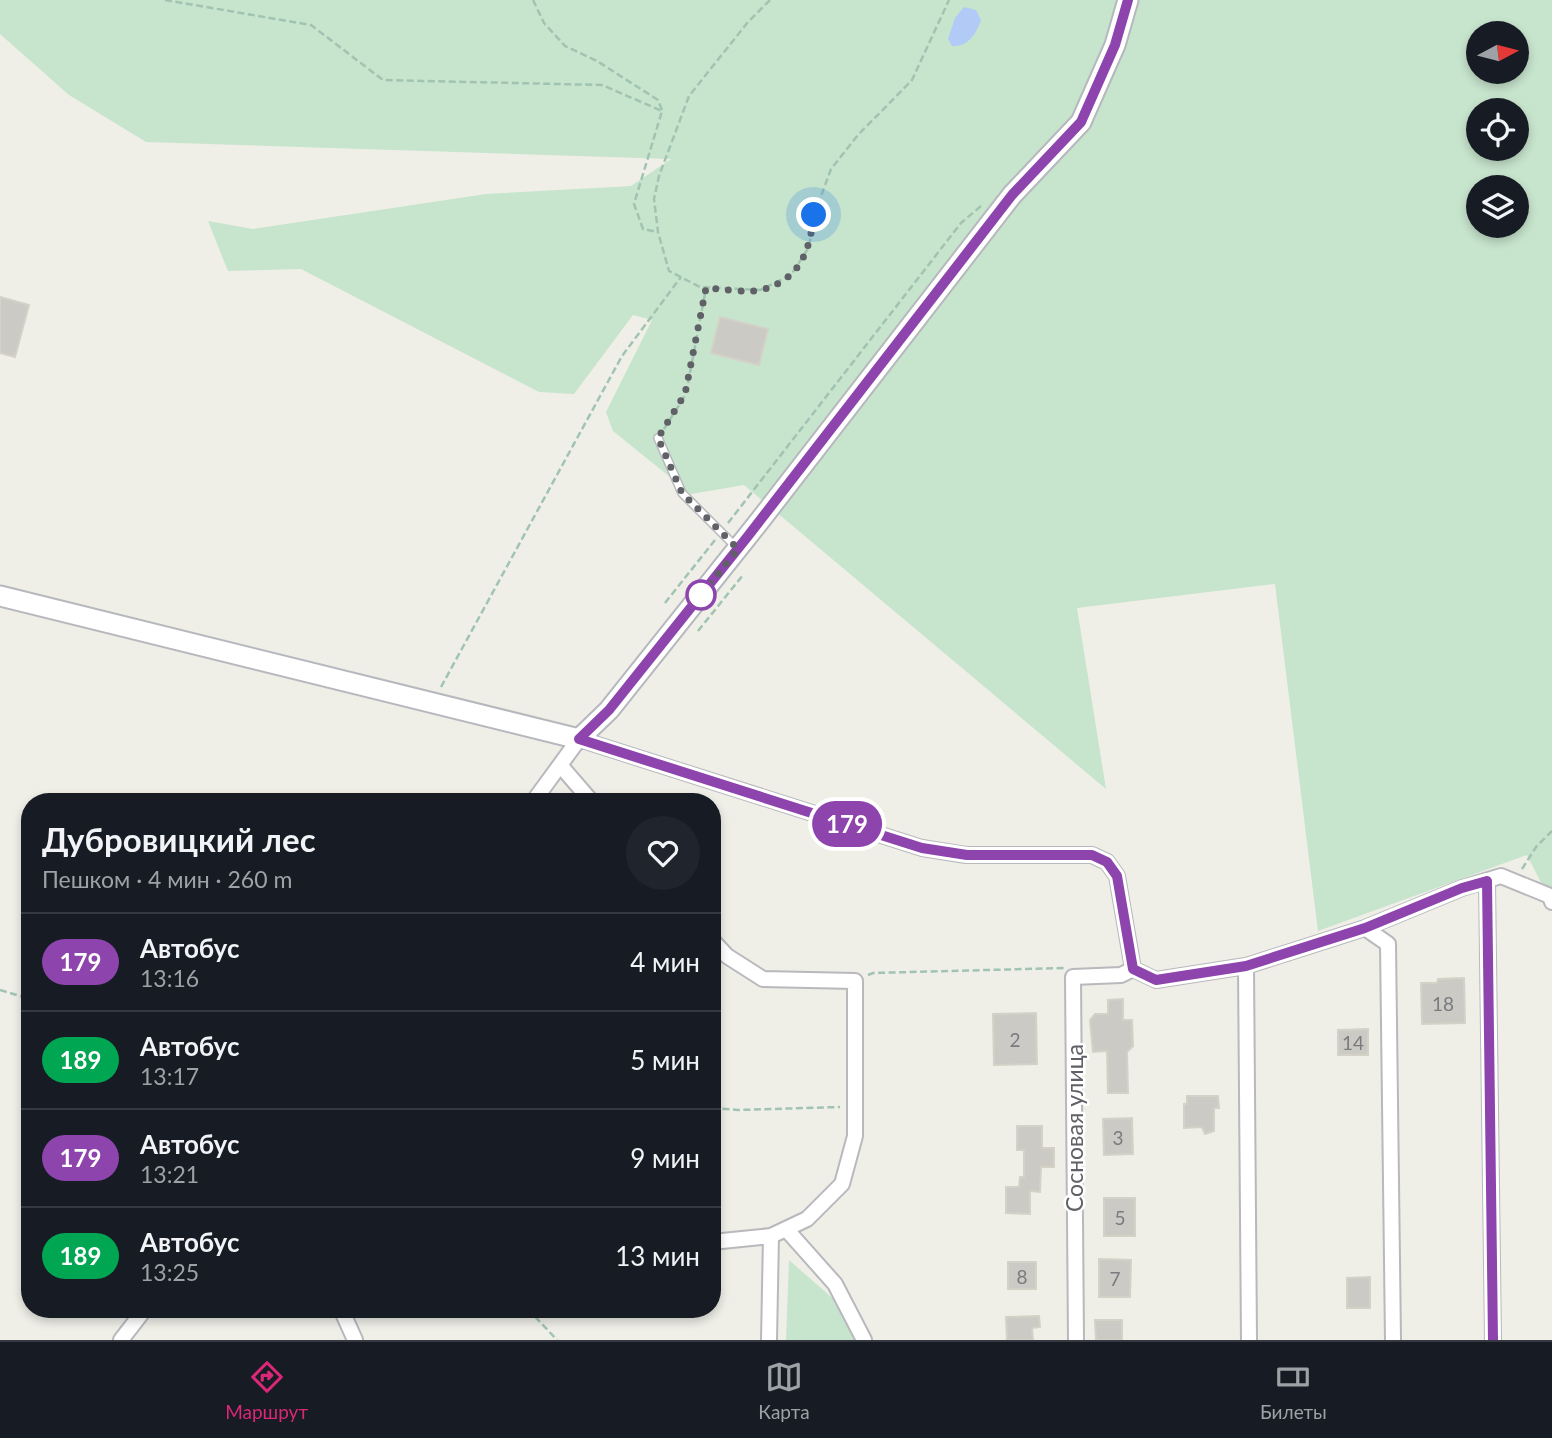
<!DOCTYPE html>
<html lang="ru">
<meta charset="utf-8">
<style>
body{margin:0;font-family:Lato,sans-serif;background:#20242c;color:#f1f3f6;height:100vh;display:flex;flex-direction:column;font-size:26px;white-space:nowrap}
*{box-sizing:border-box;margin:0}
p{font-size:23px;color:#9ea1a6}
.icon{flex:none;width:38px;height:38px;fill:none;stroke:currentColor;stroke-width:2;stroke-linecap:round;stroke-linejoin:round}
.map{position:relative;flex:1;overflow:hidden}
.sheet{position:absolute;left:21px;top:793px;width:700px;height:525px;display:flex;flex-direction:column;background:#171b24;border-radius:28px;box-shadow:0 4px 10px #0003}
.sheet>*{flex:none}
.badge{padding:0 14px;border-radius:23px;font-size:24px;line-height:46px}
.needle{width:46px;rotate:83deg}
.controls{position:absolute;left:1466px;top:21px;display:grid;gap:14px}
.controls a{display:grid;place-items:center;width:63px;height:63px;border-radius:50%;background:#171b24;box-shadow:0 4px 10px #0003;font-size:35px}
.you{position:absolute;width:35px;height:35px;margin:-18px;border:5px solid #fff;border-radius:50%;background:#1a73e8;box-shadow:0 0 0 10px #1a73e833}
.map>.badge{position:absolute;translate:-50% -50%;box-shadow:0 0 0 4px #fff}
.round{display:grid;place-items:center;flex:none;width:74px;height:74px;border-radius:37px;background:#20242c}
.headline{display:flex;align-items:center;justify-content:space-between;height:119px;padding:0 21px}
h1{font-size:33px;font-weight:700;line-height:52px}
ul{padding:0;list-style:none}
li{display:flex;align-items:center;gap:21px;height:98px;padding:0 21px;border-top:2px solid #363941}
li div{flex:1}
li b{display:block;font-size:26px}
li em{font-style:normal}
li .badge{min-width:77px;font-weight:700;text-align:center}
.tabs{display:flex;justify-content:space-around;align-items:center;height:98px;border-top:2px solid #363941;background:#171b24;font-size:19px;color:#9ea1a6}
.tabs a{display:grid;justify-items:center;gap:4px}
.tabs .current{color:#db2777}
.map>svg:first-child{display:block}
.green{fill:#c7e4cd;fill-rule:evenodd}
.water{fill:#b1cbf6}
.building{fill:#cbcac4;stroke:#d4d2c7;stroke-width:2}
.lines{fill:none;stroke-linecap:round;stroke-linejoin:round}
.lane-casing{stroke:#b8b8bd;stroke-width:10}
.street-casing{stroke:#b8b8bd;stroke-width:18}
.secondary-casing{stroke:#b6b8bd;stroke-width:23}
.path{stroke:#a1c4b2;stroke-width:2.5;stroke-dasharray:7 3.5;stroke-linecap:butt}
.lane{stroke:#fff;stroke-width:7}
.street{stroke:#fff;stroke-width:14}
.secondary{stroke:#fff;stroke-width:19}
.line-casing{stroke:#fff;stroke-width:16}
.line{stroke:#8e44ad;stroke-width:10}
.walk{stroke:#5f6166;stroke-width:7;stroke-dasharray:0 12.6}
.stop-dot{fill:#fff;stroke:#8e44ad;stroke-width:3.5}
.labels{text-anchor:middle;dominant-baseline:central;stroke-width:5;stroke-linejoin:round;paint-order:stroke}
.number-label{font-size:19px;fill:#7a7b7e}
.street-label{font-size:23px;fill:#5f6166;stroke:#fff}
</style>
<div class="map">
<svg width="1552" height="1340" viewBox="0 0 1552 1340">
<rect width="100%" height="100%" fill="#efefe8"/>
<path class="green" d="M 0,0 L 1552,0 L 1552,904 L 1527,855 L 1318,931 L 1275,584 L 1077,608 L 1106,789 L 744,485 L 691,494 L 613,431 L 606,412 L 652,320 L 633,315 L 574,394 L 539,392 L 301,269 L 228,271 L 208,221 L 253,229 L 486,194 L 631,186 L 671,159 L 146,142 L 69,95 L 0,34 ZM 1479,33 L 1517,33 L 1517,72 L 1479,72 ZM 1479,110 L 1517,110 L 1517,149 L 1479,149 ZM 1479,187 L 1517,187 L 1517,226 L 1479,226 Z
M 789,1260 L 846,1310 L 855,1340 L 786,1340 Z"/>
<path class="water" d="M 964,7 L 976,10 L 981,20 C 976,34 968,47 952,46 L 948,39 L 955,18 Z"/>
<path class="building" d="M 0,297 L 29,305 L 15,357 L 0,353 Z
M 720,317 L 768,329 L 759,365 L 711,353 Z
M 1464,978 L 1465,1023 L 1422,1024 L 1421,983 L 1437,983 L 1438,979 Z
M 1123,999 L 1123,1020 L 1132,1020 L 1133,1046 L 1127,1052 L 1128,1093 L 1108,1093 L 1107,1051 L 1093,1052 L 1090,1020 L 1095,1014 L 1108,1014 L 1108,1000 Z
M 1036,1013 L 1037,1064 L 994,1065 L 993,1014 Z
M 1368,1029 L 1368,1055 L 1338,1055 L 1338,1030 Z
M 1187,1096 L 1218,1096 L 1219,1108 L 1214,1108 L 1214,1131 L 1205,1134 L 1202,1127 L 1184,1128 L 1184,1104 L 1187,1104 Z
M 1132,1118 L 1133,1154 L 1104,1155 L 1103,1119 Z
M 1017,1126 L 1042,1126 L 1042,1148 L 1054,1148 L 1054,1167 L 1041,1167 L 1040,1192 L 1030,1191 L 1030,1214 L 1006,1213 L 1006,1187 L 1019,1187 L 1020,1177 L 1024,1177 L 1024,1150 L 1017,1150 Z
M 1104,1198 L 1135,1198 L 1135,1236 L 1104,1236 Z
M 1099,1259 L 1131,1260 L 1130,1297 L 1099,1297 Z
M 1008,1262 L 1036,1262 L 1036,1289 L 1008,1289 Z
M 1370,1277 L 1370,1308 L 1347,1308 L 1347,1278 Z
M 1039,1316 L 1040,1327 L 1032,1328 L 1033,1340 L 1007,1340 L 1006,1317 Z
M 1095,1320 L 1122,1320 L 1122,1340 L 1096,1340 Z"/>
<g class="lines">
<defs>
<path id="lane" d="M 658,438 L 682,493 L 735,546"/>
<path id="street" d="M 560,765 L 592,802
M 533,802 L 579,739 L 922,848 L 966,855 L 1092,855 L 1107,862 L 1117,876 L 1133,969 L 1156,980 L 1246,966 L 1365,928 L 1462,888 L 1501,876 L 1550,896 L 1552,902
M 1487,881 L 1493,1340
M 1365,928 L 1388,944 L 1393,1340
M 712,940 L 727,956 L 763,979 L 855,981 L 855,1136 L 842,1184 L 807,1219 L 771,1236 L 712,1242
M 1246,966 L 1249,1340
M 786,1229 L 835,1284 L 864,1340
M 341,1309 L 355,1340
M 121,1340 L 145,1309
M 769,1340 L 771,1236
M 1076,1340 L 1073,977 L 1121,975 L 1133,969"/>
<path id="secondary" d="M 0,596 L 579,739 L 609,710 L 758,523 L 1012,195 L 1081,122 L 1115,45 L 1128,0"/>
</defs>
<use href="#lane" class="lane-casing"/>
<use href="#street" class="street-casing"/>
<use href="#secondary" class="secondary-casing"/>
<path class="path" d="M 165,0 L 311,25 L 383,80 L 602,85 L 662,111 L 634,204 L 643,229 L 658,232
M 533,0 L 544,23 L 565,46 L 597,61 L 658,100 L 662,110
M 770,0 L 748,22 L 689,96 L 659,176 L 654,199 L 658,232 L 669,271 L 700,287 L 760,290 L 791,275 L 809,247 L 814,215 L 831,169 L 858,135 L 912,80 L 949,0
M 664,429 L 686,394 L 706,288
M 728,523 L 961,223 L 981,206
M 665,603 L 715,540
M 698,631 L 743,575
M 441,687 L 622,356 L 681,277
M 1522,869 L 1536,847 L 1552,831
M 868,975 L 873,973 L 1064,968
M 0,990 L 30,999
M 712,1108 L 738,1110 L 840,1107
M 528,1309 L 557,1340"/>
<use href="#lane" class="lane"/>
<use href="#street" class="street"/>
<use href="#secondary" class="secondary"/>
</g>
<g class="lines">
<defs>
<path id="line" d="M 1128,0 L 1115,45 L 1081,122 L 1012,195 L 748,536 L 609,710 L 579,739 L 922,848 L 967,855 L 1092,855 L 1107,862 L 1117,876 L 1133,969 L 1156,980 L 1246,966 L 1365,928 L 1462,888 L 1487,881 L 1493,1340"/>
</defs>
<use href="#line" class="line-casing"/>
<use href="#line" class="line"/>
<path class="walk" d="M 701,595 L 694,604 L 738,549 L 682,493 L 658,438 L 685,394 L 706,288 C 721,289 748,293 761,290 C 801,279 809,252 814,215"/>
</g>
<circle class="stop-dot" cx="701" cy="595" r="14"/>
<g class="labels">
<g class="number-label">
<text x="1443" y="1003">18</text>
<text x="1015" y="1039">2</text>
<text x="1353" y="1042">14</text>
<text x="1118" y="1137">3</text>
<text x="1120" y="1217">5</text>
<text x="1022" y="1276">8</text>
<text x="1115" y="1278">7</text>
</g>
<g class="street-label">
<text transform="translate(1074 1128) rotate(-90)">Сосновая улица</text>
</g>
</g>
</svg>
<div class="controls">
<a><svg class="needle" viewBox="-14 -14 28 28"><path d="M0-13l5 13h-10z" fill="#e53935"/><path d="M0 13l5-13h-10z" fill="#9ea1a6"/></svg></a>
<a><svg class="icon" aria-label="locate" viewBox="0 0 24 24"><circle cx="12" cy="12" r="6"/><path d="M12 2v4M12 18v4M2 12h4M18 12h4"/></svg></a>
<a><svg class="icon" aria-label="layers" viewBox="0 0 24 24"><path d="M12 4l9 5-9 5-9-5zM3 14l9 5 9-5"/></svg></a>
</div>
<div class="you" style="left:814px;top:215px"></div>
<b class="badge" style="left:847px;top:824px;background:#8e44ad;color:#fff">179</b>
<section class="sheet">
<div class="headline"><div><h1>Дубровицкий лес</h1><p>Пешком · 4 мин · 260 m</p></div><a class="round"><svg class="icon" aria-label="heart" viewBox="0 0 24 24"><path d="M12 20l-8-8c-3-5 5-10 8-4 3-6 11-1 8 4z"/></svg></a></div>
<ul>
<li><span class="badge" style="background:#8e44ad;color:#fff">179</span><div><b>Автобус</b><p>13:16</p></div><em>4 мин</em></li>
<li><span class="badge" style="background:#00a651;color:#fff">189</span><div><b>Автобус</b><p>13:17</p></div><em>5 мин</em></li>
<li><span class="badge" style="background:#8e44ad;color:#fff">179</span><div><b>Автобус</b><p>13:21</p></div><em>9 мин</em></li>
<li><span class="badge" style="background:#00a651;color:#fff">189</span><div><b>Автобус</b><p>13:25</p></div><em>13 мин</em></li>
</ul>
</section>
</div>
<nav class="tabs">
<a class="current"><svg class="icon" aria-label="directions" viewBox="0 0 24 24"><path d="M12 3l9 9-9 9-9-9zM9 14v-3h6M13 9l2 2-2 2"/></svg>Маршрут</a>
<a><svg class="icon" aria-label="map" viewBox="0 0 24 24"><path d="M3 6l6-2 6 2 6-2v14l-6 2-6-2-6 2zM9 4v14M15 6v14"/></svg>Карта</a>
<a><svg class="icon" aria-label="tickets" viewBox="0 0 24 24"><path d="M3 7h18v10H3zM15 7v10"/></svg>Билеты</a>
</nav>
